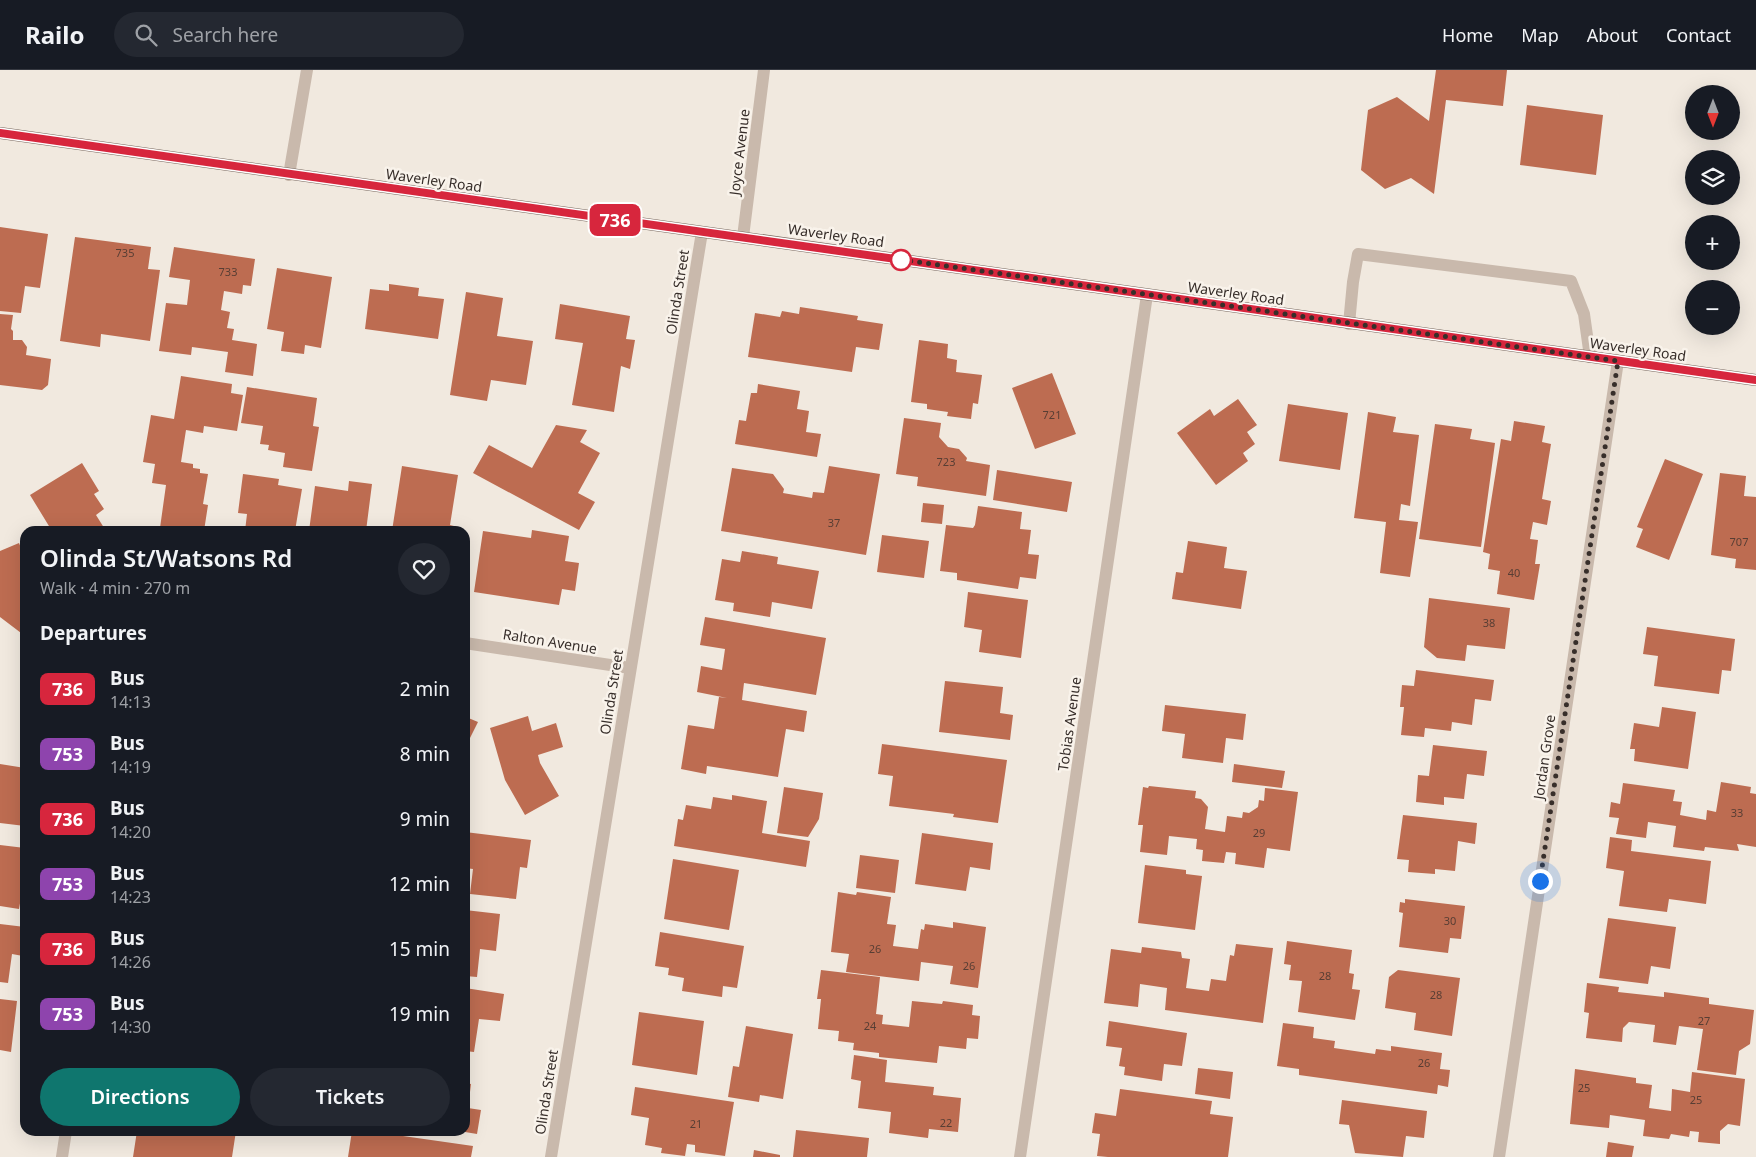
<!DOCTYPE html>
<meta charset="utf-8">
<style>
body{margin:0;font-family:"Noto Sans",sans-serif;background:#242831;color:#f1f3f6;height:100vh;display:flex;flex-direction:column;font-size:19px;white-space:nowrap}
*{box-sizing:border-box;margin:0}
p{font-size:16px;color:#9ea1a6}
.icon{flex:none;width:28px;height:28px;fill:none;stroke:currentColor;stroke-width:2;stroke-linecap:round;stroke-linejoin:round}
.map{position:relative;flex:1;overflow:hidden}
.drawer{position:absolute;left:20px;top:456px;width:450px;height:610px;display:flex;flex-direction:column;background:#171b24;border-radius:15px;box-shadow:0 5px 20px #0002}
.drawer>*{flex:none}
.badge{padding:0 10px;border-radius:8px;font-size:18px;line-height:32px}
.needle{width:32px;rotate:180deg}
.controls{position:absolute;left:1685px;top:15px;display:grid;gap:10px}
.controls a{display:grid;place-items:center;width:55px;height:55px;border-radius:50%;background:#171b24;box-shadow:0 5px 20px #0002;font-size:25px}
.you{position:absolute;width:25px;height:25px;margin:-12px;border:4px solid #fff;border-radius:50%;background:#1a73e8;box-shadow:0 0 0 8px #1a73e833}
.map>.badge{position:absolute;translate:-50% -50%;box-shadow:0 0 0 2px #fff}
h2{padding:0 20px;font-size:19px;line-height:45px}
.round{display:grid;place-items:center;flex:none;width:52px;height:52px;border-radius:26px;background:#242831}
.headline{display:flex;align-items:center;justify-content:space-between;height:85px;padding:0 20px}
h1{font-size:24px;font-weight:600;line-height:38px}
.primary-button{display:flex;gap:10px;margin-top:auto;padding:10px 20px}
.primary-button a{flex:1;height:58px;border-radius:30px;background:#0f766e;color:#fff;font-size:20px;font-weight:600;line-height:58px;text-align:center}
.primary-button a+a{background:#242831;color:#f1f3f6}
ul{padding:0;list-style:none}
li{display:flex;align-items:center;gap:15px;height:65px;padding:0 20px}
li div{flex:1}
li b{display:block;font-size:19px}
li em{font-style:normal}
li .badge{min-width:55px;font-weight:700;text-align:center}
header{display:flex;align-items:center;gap:30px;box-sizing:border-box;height:70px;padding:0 25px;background:#171b24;border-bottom:1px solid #363941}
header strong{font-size:24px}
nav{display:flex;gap:28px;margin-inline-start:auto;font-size:18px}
.search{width:350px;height:45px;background:#242831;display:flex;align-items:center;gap:12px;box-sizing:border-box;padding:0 18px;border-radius:28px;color:#9ea1a6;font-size:19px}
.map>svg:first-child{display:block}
.building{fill:#bd6c51}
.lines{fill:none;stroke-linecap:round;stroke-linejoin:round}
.minor{stroke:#c9b9ac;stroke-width:12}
.major{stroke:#78665c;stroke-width:12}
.line-casing{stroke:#fff;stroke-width:11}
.line{stroke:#d7263d;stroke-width:8}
.walk{stroke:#372e2a;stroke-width:5;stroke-dasharray:0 9}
.stop-dot{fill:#fff;stroke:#d7263d;stroke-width:2.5}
.labels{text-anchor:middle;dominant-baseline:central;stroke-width:5;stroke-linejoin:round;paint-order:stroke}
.number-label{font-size:11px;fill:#583e34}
.street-label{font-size:14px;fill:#372e2a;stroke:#f9f3eb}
</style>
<header>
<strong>Railo</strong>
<div class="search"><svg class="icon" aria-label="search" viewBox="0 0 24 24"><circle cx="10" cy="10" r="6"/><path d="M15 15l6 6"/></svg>Search here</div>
<nav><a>Home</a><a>Map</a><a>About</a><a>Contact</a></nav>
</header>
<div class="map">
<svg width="1756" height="1087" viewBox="0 0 1756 1087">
<rect width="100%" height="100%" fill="#f1e9df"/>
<path class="building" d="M 1436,0 L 1507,0 L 1503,36 L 1446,30 L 1434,124 L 1411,108 L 1385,119 L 1361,100 L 1368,40 L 1397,27 L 1429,51 Z
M 1527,35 L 1603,45 L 1596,105 L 1520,95 Z
M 0,157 L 48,164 L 40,218 L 25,216 L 21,243 L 0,241 Z
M 75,167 L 151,177 L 148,199 L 160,200 L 150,271 L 101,264 L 100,277 L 60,271 Z
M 174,177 L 255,189 L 251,216 L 243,215 L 242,224 L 224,221 L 221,240 L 230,242 L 227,258 L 234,259 L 232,270 L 257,274 L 253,306 L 225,302 L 228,282 L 192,277 L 191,285 L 159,281 L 166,233 L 187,235 L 190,210 L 169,207 Z
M 277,198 L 332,207 L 321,278 L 305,275 L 304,284 L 281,281 L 284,262 L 267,259 Z
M 389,214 L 419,218 L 418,226 L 444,229 L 438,269 L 365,259 L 370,219 L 389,221 Z
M 466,222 L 503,228 L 497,266 L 533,271 L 526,315 L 491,310 L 487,331 L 450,325 Z
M 560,234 L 630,246 L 626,269 L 635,270 L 630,299 L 621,296 L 614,342 L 572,335 L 583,273 L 555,269 Z
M 800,237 L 858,246 L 857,250 L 883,254 L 879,280 L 856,277 L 852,302 L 748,287 L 755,243 L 780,247 L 782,241 L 799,244 Z
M 0,244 L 13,245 L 11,259 L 13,261 L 13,270 L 22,270 L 27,277 L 26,285 L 51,289 L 48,315 L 42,320 L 0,315 Z
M 919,270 L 948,274 L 947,288 L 957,290 L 956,302 L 982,305 L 978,334 L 973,333 L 971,349 L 947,346 L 948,342 L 927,339 L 927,334 L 911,332 Z
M 1052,303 L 1076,364 L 1035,379 L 1012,318 Z
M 181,306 L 232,314 L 231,323 L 243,325 L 237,361 L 204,356 L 203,363 L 186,360 L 181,392 L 193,394 L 193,398 L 200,399 L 200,403 L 208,404 L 203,434 L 208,435 L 204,461 L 184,461 L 160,458 L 166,415 L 152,413 L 155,394 L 143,392 L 151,345 L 174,349 Z
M 758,314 L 800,321 L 797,339 L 809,341 L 806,362 L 821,364 L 817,387 L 735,374 L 739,350 L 746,351 L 751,323 L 757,323 Z
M 247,317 L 317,328 L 313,356 L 319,357 L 312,401 L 283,397 L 285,383 L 268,380 L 269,375 L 260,374 L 263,356 L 241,353 Z
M 1238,329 L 1257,355 L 1247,362 L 1255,374 L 1243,383 L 1248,391 L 1216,415 L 1177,363 L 1210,339 L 1214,346 Z
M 1288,334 L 1348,343 L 1340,400 L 1279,391 Z
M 1368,342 L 1396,347 L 1393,362 L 1419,365 L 1410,436 L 1401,434 L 1399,450 L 1418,452 L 1410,507 L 1380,503 L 1386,452 L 1354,448 Z
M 904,348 L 941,353 L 939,367 L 948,377 L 959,379 L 967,388 L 966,391 L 990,395 L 986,426 L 917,416 L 918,407 L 896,404 Z
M 1514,351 L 1545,356 L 1542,372 L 1551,374 L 1542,429 L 1551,431 L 1547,455 L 1533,452 L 1530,469 L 1538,470 L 1535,494 L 1540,494 L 1534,530 L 1497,524 L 1500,501 L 1488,499 L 1490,484 L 1483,482 L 1501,369 L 1511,371 Z
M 1435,354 L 1472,359 L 1470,369 L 1495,373 L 1481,477 L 1419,469 Z
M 556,355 L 587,360 L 580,372 L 600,383 L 578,423 L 595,432 L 579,460 L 473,403 L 489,375 L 532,398 Z
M 1665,389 L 1703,404 L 1669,490 L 1636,477 L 1643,459 L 1637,457 Z
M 82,393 L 99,421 L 94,424 L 104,439 L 96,445 L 106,461 L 52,461 L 30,425 Z
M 402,396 L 458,405 L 450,455 L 458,457 L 457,461 L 392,461 Z
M 829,396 L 880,404 L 866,485 L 721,461 L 732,398 L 773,404 L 784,419 L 783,423 L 812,428 L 813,422 L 824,423 Z
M 997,400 L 1072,412 L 1067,442 L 993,430 Z
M 1720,403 L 1746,406 L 1744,426 L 1756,427 L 1756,500 L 1735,498 L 1736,489 L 1711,485 Z
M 243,404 L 279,409 L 278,415 L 302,419 L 295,461 L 245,461 L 247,444 L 238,443 Z
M 349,411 L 372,414 L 366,461 L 309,461 L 315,416 L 348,421 Z
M 923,433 L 944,435 L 942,454 L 921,452 Z
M 978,436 L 1022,442 L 1020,459 L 1031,460 L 1028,484 L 1039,485 L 1036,509 L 1020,507 L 1018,519 L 957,510 L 957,503 L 940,501 L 946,455 L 973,458 L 975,455 Z
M 532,460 L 569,466 L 565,491 L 579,493 L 575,521 L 562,519 L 559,535 L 474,522 L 483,461 L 531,468 Z
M 882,465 L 929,471 L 924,508 L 877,502 Z
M 1188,471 L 1227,477 L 1224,498 L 1247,501 L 1241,539 L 1172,529 L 1176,502 L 1183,503 Z
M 19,473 L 25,488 L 25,566 L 0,547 L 0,481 Z
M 742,481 L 778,487 L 777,494 L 819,501 L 812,539 L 772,532 L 770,547 L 733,541 L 734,533 L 715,530 L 722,489 L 740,492 Z
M 968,522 L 1028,530 L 1021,588 L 979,582 L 982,560 L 964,557 Z
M 1429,528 L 1510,538 L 1505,579 L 1467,575 L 1465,591 L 1437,588 L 1424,577 Z
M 705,547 L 826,568 L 816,625 L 744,613 L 742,630 L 807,641 L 804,662 L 786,659 L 778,707 L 707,696 L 706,704 L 681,699 L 688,655 L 714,659 L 719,627 L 727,628 L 697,622 L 701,596 L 722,600 L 725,579 L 700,575 Z
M 1647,557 L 1735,569 L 1731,601 L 1722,600 L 1719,624 L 1654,616 L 1658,586 L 1643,584 Z
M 1416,600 L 1494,610 L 1491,631 L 1475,629 L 1472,655 L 1452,652 L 1451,661 L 1425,658 L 1424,667 L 1401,665 L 1404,637 L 1400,637 L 1402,615 L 1414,616 Z
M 945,611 L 1003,617 L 1000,643 L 1013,645 L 1010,670 L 939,662 Z
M 1165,635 L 1246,644 L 1243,670 L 1226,668 L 1223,693 L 1182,688 L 1185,664 L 1162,661 Z
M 1662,637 L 1696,642 L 1688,699 L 1634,691 L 1635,679 L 1630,679 L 1634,653 L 1659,657 Z
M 528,646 L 532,661 L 556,653 L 563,677 L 538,685 L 540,693 L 559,726 L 525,745 L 505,710 L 490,658 Z
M 466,647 L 478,652 L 467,674 L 465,673 Z
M 882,674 L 1007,690 L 998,753 L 953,747 L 954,744 L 889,736 L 893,706 L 878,704 Z
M 1433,675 L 1487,681 L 1484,706 L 1467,704 L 1464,729 L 1444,727 L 1444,735 L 1416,732 L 1418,705 L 1429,706 Z
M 0,694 L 25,698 L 25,756 L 0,753 Z
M 1234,694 L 1285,701 L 1282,718 L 1232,712 Z
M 1721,712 L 1751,717 L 1750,723 L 1756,724 L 1756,777 L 1737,774 L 1739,781 L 1705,777 L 1704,781 L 1673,777 L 1676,756 L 1648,752 L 1646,768 L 1616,764 L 1619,748 L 1609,747 L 1611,732 L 1620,734 L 1623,713 L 1675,720 L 1673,731 L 1682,732 L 1680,745 L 1706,750 L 1707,740 L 1716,742 Z
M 1149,716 L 1196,721 L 1195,728 L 1201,729 L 1208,737 L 1205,759 L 1225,762 L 1227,746 L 1242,748 L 1243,742 L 1249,743 L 1258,737 L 1259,730 L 1264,731 L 1265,718 L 1298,722 L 1290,781 L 1267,778 L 1264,798 L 1235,794 L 1236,783 L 1226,782 L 1224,793 L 1202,791 L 1203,780 L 1196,779 L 1197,769 L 1169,766 L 1167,785 L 1140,782 L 1143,755 L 1138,755 L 1143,717 L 1148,718 Z
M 784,717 L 823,723 L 819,749 L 808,767 L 777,763 Z
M 732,725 L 767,731 L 762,763 L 810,771 L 806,797 L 674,776 L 678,749 L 683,750 L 686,735 L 711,739 L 713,727 L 732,730 Z
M 1403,745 L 1477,753 L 1475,774 L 1458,771 L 1455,801 L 1435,799 L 1435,804 L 1408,802 L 1409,790 L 1397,789 Z
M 465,762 L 531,770 L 527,798 L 520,797 L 516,829 L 470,824 L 473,799 L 465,798 Z
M 922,763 L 993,773 L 990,800 L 970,797 L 966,821 L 915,814 Z
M 1610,767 L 1632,770 L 1631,781 L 1711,791 L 1706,834 L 1669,829 L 1667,842 L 1619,836 L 1624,801 L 1606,798 Z
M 0,775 L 25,778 L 25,804 L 19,839 L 0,836 Z
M 860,785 L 899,790 L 895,823 L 856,818 Z
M 673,789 L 739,800 L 729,860 L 664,849 Z
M 1145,795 L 1186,800 L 1186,804 L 1202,806 L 1195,860 L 1138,853 Z
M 838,822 L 856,825 L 857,822 L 891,827 L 887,854 L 896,855 L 893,876 L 918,879 L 921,859 L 924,860 L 925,854 L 953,858 L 953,852 L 986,857 L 978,918 L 950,914 L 953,896 L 921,892 L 919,911 L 846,902 L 849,884 L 831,882 Z
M 1405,829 L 1465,836 L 1461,869 L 1450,868 L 1448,883 L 1399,877 L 1403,843 L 1399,842 L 1400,832 L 1405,833 Z
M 465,840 L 500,844 L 496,881 L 480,879 L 477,907 L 465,906 Z
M 1608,848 L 1676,857 L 1670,899 L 1651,896 L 1648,914 L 1599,908 Z
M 0,854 L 25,857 L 23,886 L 12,884 L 8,913 L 0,912 Z
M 660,862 L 744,876 L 737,918 L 723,916 L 722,927 L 682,921 L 684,908 L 668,905 L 669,898 L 655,896 Z
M 1287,871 L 1352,880 L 1349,903 L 1354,904 L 1352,919 L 1360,920 L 1355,950 L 1298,942 L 1302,911 L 1289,910 L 1291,895 L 1284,894 Z
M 1236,874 L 1273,878 L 1263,953 L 1165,940 L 1167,918 L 1140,914 L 1138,937 L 1104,933 L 1111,879 L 1141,883 L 1142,877 L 1181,882 L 1182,888 L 1190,889 L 1186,918 L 1209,921 L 1211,909 L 1226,911 L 1230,885 L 1234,886 Z
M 821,900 L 880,907 L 876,944 L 883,945 L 882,954 L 909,957 L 912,931 L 942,934 L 943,931 L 973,935 L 972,945 L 980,946 L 978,969 L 967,968 L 966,979 L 939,976 L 937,993 L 879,987 L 879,983 L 853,980 L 854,973 L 838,971 L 839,961 L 818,959 L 821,929 L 817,929 Z
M 1398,900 L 1460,908 L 1452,966 L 1414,960 L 1416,943 L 1385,938 L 1389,907 Z
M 1587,913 L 1619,917 L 1618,922 L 1664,927 L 1664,922 L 1709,928 L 1709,934 L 1754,940 L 1750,974 L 1739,981 L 1736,1005 L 1697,1000 L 1703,959 L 1679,956 L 1676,975 L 1653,972 L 1655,955 L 1629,952 L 1623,958 L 1622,972 L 1586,968 L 1589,943 L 1584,942 Z
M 465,918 L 504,924 L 500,951 L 479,949 L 474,982 L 465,981 Z
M 0,929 L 17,931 L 11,982 L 0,980 Z
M 639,942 L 704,951 L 697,1005 L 632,995 Z
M 1109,951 L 1187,963 L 1182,996 L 1164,994 L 1162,1011 L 1124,1005 L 1125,997 L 1119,996 L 1122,978 L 1106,976 Z
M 1283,953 L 1314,957 L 1313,968 L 1335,971 L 1334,978 L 1375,984 L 1376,979 L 1391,981 L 1391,976 L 1442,983 L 1440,999 L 1450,1000 L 1448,1017 L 1438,1015 L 1437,1024 L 1299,1005 L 1299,999 L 1277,996 Z
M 746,956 L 793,964 L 783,1029 L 760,1025 L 759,1032 L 728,1027 L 733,996 L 739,997 Z
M 854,985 L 887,990 L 885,1012 L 934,1017 L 933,1025 L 961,1028 L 958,1062 L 929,1059 L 928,1068 L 889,1063 L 891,1042 L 858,1038 L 861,1011 L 851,1009 Z
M 1198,998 L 1233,1002 L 1230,1029 L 1195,1024 Z
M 1575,999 L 1636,1008 L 1636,1013 L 1652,1015 L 1649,1038 L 1671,1041 L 1672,1019 L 1690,1022 L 1692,1002 L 1745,1009 L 1740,1056 L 1728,1054 L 1720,1061 L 1720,1074 L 1698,1072 L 1699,1062 L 1690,1061 L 1689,1067 L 1671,1064 L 1669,1069 L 1643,1066 L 1645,1050 L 1610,1045 L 1609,1058 L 1570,1054 Z
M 465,1013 L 471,1014 L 468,1038 L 481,1040 L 477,1064 L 465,1062 Z
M 635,1017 L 734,1032 L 725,1086 L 695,1082 L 695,1075 L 687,1074 L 685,1086 L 661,1083 L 662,1078 L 645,1075 L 649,1048 L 631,1045 Z
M 1120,1019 L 1212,1031 L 1210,1044 L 1233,1047 L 1228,1087 L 1108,1087 L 1097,1086 L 1100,1064 L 1092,1063 L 1095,1043 L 1116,1046 Z
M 1342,1030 L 1427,1041 L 1424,1068 L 1406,1066 L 1403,1087 L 1355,1083 L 1349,1055 L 1339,1054 Z
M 796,1060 L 869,1068 L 867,1087 L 793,1087 Z
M 137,1061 L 236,1061 L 232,1087 L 133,1087 Z
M 352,1061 L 368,1061 L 473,1076 L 471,1087 L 348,1087 Z
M 1608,1072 L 1634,1076 L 1632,1087 L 1606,1087 Z
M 754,1080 L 780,1085 L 780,1087 L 753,1087 Z"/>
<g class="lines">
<path class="minor" d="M 289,105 L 307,0
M 743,167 L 764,0
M 1349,254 L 1353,212 L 1358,184 L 1571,211 L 1584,244 L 1590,287
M 465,573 L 630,598
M 62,1087 L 66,1061
M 551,1087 L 702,162
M 1020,1087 L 1147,225
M 1499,1087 L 1618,291"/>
<path class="major" d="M 0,63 L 1756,310"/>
</g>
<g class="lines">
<defs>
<path id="line" d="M 0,63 L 1756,310"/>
</defs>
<use href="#line" class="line-casing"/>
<use href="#line" class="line"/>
<path class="walk" d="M 901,190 L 897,189 L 1618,291 L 1540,811"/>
</g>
<circle class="stop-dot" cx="901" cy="190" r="10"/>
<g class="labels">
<g class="number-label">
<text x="125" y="182">735</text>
<text x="228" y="201">733</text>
<text x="1052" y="344">721</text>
<text x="946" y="391">723</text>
<text x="834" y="452">37</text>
<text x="1739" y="471">707</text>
<text x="1514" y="502">40</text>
<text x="1489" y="552">38</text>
<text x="1737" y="742">33</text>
<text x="1259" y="762">29</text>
<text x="1450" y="850">30</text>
<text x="875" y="878">26</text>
<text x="969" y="895">26</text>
<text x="1325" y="905">28</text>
<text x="1436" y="924">28</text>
<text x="1704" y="950">27</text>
<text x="870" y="955">24</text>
<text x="1424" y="992">26</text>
<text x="1584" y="1017">25</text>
<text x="1696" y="1029">25</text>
<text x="946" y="1052">22</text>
<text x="696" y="1053">21</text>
</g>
<g class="street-label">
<text transform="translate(739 82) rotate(-83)">Joyce Avenue</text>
<text transform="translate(434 110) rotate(8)">Waverley Road</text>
<text transform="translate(836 165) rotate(8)">Waverley Road</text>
<text transform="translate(677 222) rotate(-81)">Olinda Street</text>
<text transform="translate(1236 223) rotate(8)">Waverley Road</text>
<text transform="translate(1638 279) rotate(8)">Waverley Road</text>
<text transform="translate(550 571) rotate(9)">Ralton Avenue</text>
<text transform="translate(611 622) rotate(-81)">Olinda Street</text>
<text transform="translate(1069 654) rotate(-82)">Tobias Avenue</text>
<text transform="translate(1544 687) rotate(-82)">Jordan Grove</text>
<text transform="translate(546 1022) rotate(-81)">Olinda Street</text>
</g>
</g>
</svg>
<div class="controls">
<a><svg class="needle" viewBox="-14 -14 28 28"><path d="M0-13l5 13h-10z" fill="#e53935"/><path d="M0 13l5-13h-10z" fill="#9ea1a6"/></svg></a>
<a><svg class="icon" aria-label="layers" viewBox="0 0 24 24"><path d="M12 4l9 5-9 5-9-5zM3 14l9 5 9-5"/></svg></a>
<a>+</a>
<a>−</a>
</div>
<div class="you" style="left:1540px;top:811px"></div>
<b class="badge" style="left:615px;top:150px;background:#d7263d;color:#fff">736</b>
<section class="drawer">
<div class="headline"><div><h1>Olinda St/Watsons Rd</h1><p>Walk · 4 min · 270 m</p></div><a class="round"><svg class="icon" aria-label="heart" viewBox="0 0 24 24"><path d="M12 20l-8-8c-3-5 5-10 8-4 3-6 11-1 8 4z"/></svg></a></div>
<h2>Departures</h2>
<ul>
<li><span class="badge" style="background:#d7263d;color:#fff">736</span><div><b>Bus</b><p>14:13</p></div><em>2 min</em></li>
<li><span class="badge" style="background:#8e44ad;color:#fff">753</span><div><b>Bus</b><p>14:19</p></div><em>8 min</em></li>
<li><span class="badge" style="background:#d7263d;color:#fff">736</span><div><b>Bus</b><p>14:20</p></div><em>9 min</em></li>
<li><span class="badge" style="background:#8e44ad;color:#fff">753</span><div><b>Bus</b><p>14:23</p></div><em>12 min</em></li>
<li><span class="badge" style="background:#d7263d;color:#fff">736</span><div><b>Bus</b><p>14:26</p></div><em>15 min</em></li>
<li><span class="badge" style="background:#8e44ad;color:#fff">753</span><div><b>Bus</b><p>14:30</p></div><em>19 min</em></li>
</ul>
<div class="primary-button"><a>Directions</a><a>Tickets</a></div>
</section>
</div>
